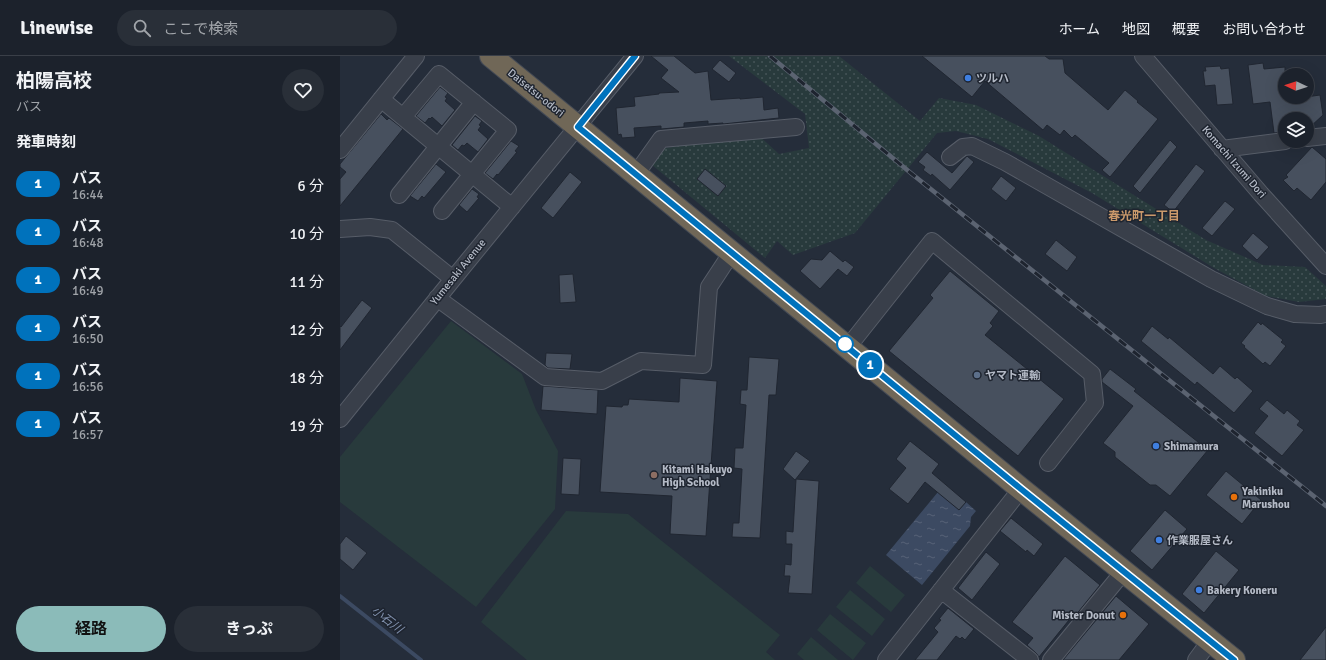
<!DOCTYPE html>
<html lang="ja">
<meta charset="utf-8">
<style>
body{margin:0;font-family:Signika,"Noto Sans JP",sans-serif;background:#292f38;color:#f1f3f6;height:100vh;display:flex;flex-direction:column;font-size:15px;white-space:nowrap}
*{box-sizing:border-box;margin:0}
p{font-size:13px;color:#a0a4a9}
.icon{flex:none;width:22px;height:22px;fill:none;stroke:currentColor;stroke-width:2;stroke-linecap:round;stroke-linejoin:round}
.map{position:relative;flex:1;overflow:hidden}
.side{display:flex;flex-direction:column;background:#1c222c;width:340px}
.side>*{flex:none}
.badge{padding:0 8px;border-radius:13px;font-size:14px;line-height:26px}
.needle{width:26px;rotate:274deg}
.controls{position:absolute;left:938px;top:12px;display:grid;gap:8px}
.controls a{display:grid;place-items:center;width:36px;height:36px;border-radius:50%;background:#1c222c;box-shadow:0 4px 16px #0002,0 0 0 1px #3a3f48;font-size:20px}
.map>.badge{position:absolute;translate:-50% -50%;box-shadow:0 0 0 2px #fff}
h2{padding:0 16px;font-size:15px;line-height:36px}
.round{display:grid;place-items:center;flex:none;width:42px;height:42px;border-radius:21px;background:#292f38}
.overview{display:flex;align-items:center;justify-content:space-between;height:68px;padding:0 16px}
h1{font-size:19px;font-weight:700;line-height:30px}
.primary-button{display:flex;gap:8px;margin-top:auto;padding:8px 16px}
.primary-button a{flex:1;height:46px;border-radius:24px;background:#8bbbb9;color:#111;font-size:16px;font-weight:700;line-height:46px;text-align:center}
.primary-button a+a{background:#292f38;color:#f1f3f6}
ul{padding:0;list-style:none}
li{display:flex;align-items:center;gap:12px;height:48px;padding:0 16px}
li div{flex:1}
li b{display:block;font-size:15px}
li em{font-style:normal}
li .badge{min-width:44px;font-weight:700;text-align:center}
header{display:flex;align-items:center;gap:24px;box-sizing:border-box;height:56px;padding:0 20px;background:#1c222c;border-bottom:1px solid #3a3f48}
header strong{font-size:19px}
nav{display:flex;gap:22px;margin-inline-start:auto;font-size:14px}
.search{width:280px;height:36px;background:#292f38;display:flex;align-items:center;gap:10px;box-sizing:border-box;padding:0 14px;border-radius:22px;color:#a0a4a9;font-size:15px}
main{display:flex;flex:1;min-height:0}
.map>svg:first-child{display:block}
.park{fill:url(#park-dots)}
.pitch{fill:#283a3c}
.water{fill:url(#water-ripples)}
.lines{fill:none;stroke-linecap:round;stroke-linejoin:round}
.stream{stroke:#3c4a62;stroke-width:4}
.building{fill:#47505e;stroke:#202631}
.minor-casing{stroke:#575d68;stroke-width:18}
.highway-casing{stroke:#444a55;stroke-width:24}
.minor{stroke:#393f4a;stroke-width:16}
.highway{stroke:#706757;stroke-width:22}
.rail-casing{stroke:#5b6371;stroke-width:4.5}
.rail{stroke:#1e242f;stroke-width:3;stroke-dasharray:9;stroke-linecap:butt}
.line-casing{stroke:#fff;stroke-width:9}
.line{stroke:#0072bc;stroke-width:6}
.shop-dot{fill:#3f7fe0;stroke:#1e242f;stroke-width:1.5}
.stop-dot{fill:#fff;stroke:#0072bc;stroke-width:2}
.service-dot{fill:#5c6f8a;stroke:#1e242f;stroke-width:1.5}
.education-dot{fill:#8d6e63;stroke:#1e242f;stroke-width:1.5}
.food-dot{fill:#e8710a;stroke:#1e242f;stroke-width:1.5}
.labels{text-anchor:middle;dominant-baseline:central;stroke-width:3;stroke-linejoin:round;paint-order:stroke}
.poi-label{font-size:11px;font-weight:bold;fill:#b4bac6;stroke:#1e242f;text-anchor:start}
.street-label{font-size:11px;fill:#b4bac6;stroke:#1e242f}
.neighbourhood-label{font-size:12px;font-weight:bold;fill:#ca996b;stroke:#1e242f}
.water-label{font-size:12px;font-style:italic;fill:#7f8fab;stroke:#1e242f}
</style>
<header>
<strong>Linewise</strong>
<div class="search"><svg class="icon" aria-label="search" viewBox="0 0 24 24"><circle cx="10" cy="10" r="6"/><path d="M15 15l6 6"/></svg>ここで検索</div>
<nav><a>ホーム</a><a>地図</a><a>概要</a><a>お問い合わせ</a></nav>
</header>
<main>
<section class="side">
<div class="overview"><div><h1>柏陽高校</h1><p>バス</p></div><a class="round"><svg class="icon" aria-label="heart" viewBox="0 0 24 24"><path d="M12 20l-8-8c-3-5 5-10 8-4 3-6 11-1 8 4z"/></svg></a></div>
<h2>発車時刻</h2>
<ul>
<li><span class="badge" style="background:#0072bc;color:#fff">1</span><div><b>バス</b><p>16:44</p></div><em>6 分</em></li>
<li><span class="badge" style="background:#0072bc;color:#fff">1</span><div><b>バス</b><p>16:48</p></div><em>10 分</em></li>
<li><span class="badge" style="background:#0072bc;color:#fff">1</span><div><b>バス</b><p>16:49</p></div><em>11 分</em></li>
<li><span class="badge" style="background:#0072bc;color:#fff">1</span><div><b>バス</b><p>16:50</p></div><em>12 分</em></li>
<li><span class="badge" style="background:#0072bc;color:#fff">1</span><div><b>バス</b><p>16:56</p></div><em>18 分</em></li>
<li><span class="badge" style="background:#0072bc;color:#fff">1</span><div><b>バス</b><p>16:57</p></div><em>19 分</em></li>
</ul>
<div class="primary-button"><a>経路</a><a>きっぷ</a></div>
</section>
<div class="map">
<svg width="986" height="604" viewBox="0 0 986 604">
<defs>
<pattern id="park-dots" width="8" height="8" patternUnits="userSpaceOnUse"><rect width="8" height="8" fill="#283a3c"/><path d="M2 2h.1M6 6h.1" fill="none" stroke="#455457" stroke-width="1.8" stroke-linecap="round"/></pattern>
<pattern id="water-ripples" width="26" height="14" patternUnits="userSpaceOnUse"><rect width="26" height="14" fill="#3c4a62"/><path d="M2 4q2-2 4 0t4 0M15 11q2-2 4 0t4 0" fill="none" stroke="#566277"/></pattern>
</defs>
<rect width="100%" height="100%" fill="#252d3a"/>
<path class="park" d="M 389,0 L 499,0 L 580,65 L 599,42 L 636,49 L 699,80 L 866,184 L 923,209 L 965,211 L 986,230 L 986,243 L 959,246 L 926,240 L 874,212 L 752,137 L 648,83 L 616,75 L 597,77 L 515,177 L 453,199 L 437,185 L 425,202 L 312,109 L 325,92 L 418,79 L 439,98 L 469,92 L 465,58 Z"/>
<path class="pitch" d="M 111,265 L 182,318 L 196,354 L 218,395 L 215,453 L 136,551 L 0,446 L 0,401 Z
M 226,455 L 288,458 L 440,579 L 426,596 L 435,604 L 187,604 L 141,566 Z
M 530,510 L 565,539 L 551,556 L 516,527 Z
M 510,534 L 545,563 L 532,580 L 496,551 Z
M 490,558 L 526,587 L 513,604 L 477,574 Z
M 471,581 L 498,604 L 464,604 L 457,598 Z"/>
<path class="water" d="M 598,436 L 619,454 L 626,446 L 636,455 L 631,461 L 630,470 L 582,529 L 546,499 Z"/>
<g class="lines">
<path class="stream" d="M 0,540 L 81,604"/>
</g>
<path class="building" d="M 311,0 L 334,0 L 355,17 L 368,15 L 371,44 L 400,42 L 400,43 L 423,41 L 424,54 L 438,52 L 439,62 L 383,68 L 383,67 L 368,68 L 368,65 L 344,67 L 344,71 L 321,73 L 321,70 L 294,72 L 295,81 L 282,82 L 281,78 L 278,79 L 276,52 L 295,50 L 294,41 L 319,38 L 319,37 L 339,36 L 321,22 L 328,14 Z
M 582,0 L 705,0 L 709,3 L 723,3 L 725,17 L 768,54 L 785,34 L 798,45 L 797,46 L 818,63 L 770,121 L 762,114 L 769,107 L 735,79 L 732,82 L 724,74 L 720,79 L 707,69 L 703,74 L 645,25 L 632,41 Z
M 380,4 L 396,17 L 389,26 L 372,13 Z
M 923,7 L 924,13 L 945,11 L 945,44 L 980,39 L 983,59 L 969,72 L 967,72 L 967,63 L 945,63 L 945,76 L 934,77 L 930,46 L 913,48 L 908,9 Z
M 880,10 L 881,13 L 889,12 L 893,48 L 877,49 L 875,29 L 865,30 L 863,15 L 866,15 L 865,11 Z
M 100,31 L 108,37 L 105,41 L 107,42 L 105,45 L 115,54 L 102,70 L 92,61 L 90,63 L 89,62 L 85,67 L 76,60 Z
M 41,58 L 47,64 L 49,62 L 63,73 L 0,150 L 0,123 L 6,116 L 0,111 L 0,108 Z
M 135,60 L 142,65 L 139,69 L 141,70 L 138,74 L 148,83 L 138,96 L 127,87 L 124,90 L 122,89 L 118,94 L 112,89 Z
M 830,84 L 837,91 L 800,137 L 793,130 Z
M 171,85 L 179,90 L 175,95 L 177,96 L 158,119 L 157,118 L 153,123 L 145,117 Z
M 972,91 L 986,103 L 986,126 L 971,144 L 957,132 L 954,135 L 943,124 L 948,121 L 946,119 Z
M 587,96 L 612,117 L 627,100 L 634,106 L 610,134 L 592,118 L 591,120 L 583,114 L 585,111 L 578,106 Z
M 96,108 L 106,116 L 84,142 L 82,140 L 78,145 L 70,140 Z
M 856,108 L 865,115 L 833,156 L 824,149 Z
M 365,113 L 386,130 L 378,140 L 357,123 Z
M 230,116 L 242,126 L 213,162 L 201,152 Z
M 661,120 L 676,132 L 666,145 L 651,133 Z
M 132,133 L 139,138 L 137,141 L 139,142 L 127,156 L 119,149 Z
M 885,145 L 895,153 L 872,180 L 862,172 Z
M 913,177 L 929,191 L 917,204 L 902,190 Z
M 716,184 L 737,201 L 727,215 L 705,198 Z
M 490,195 L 503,206 L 505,204 L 514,211 L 507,220 L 498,213 L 480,233 L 460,215 L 471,203 L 482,204 Z
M 610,215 L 659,255 L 650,267 L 653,270 L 645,279 L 724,343 L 678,400 L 549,295 L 593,242 L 590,239 Z
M 233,218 L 236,246 L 220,247 L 219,219 Z
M 22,244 L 32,252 L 0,294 L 0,270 L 1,271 Z
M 918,266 L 921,269 L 922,267 L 943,284 L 941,286 L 946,290 L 930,310 L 925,306 L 923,308 L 904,291 L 905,290 L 901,287 Z
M 812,270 L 828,283 L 829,281 L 873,318 L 880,310 L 895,323 L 897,321 L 913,335 L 894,357 L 857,326 L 855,329 L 801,285 Z
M 206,297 L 232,298 L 230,313 L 208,312 L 205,309 Z
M 409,301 L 439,303 L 436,339 L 429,339 L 420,482 L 392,481 L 393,467 L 399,467 L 402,413 L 394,412 L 395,392 L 403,392 L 406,349 L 400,348 L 401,334 L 407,334 Z
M 770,313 L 796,333 L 794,335 L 868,394 L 830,440 L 816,429 L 810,429 L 775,401 L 775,396 L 763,387 L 793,350 L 762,326 L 762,323 Z
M 340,322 L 377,325 L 366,480 L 330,478 L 332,440 L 260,436 L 266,350 L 282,351 L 283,349 L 288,349 L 289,343 L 339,346 Z
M 203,330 L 258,334 L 257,358 L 201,354 Z
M 927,344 L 944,358 L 947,354 L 960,365 L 957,369 L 964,374 L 942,400 L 914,377 L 928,360 L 919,353 Z
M 570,385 L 599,408 L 592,417 L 626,446 L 619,454 L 585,426 L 568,448 L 549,433 L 566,412 L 556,403 Z
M 456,395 L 470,405 L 455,424 L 443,413 Z
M 223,402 L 241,403 L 239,439 L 221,438 Z
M 886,415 L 921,444 L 902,468 L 866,439 Z
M 456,423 L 479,425 L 472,538 L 448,537 L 450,520 L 444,520 L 445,508 L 451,509 L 452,488 L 446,488 L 446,475 L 453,476 Z
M 825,454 L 847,473 L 812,514 L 790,495 Z
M 671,462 L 703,488 L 694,500 L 687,494 L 686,496 L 660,475 Z
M 6,480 L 27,497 L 13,514 L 0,503 L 0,488 Z
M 876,495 L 899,514 L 864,557 L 842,538 Z
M 646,496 L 660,508 L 632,544 L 618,532 Z
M 725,500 L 760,529 L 731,565 L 729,564 L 699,601 L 696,597 L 687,589 L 693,582 L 672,566 Z
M 776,540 L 809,568 L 779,604 L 723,604 Z
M 608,552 L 634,573 L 625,584 L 622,581 L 620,583 L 616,580 L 597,604 L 575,604 L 598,576 L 594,572 L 601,564 L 599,563 Z
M 986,571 L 986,604 L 960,604 Z"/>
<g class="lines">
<defs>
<path id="minor" d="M 803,0 L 921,138 L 986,210
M 41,43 L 172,151
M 63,61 L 99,18 L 168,74 L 102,155
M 967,82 L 986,80
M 882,93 L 945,85
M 0,94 L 76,0
M 610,101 L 623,91 L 632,90 L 665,106 L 871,223 L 927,250 L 955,258 L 980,259 L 986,258
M 296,118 L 321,83 L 456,71
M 59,139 L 134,46
M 0,173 L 30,171 L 52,174 L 113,223
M 97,242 L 205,321 L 262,325 L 301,305 L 363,309 L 369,231 L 392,196
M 508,291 L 592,185 L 752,318 L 755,347 L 708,407
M 0,363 L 113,223 L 295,0
M 601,534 L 690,604
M 546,604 L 681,433
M 711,604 L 784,515
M 856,604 L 870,585"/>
<path id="highway" d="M 151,0 L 681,433 L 894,604"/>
</defs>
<use href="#minor" class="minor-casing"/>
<use href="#highway" class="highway-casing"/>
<use href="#minor" class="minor"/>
<use href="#highway" class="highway"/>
<defs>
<path id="rail" d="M 430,0 L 572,118 L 986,450"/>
</defs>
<use href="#rail" class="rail-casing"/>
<use href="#rail" class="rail"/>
</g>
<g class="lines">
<defs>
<path id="line" d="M 295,0 L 238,71 L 681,433 L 894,604"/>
</defs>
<use href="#line" class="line-casing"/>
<use href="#line" class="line"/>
</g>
<g class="shop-dot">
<circle cx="628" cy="22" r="4"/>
<circle cx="816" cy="390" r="4"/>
<circle cx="819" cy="484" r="4"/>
<circle cx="859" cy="534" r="4"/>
</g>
<circle class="stop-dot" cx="505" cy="288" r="8"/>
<circle class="service-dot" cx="637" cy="319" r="4"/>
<circle class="education-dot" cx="314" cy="419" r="4"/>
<g class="food-dot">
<circle cx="894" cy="441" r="4"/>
<circle cx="783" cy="559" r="4"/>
</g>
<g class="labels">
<g class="poi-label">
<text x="636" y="22">ツルハ</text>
<text x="645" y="319">ヤマト運輸</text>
<text x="824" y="390">Shimamura</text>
<text x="322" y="413">Kitami Hakuyo<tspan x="322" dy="13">High School</tspan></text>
<text x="902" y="435">Yakiniku<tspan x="902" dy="13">Marushou</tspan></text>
<text x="827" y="484">作業服屋さん</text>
<text x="867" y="534">Bakery Koneru</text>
<text x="775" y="559" text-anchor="end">Mister Donut</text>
</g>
<g class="street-label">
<text transform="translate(196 37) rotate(39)">Daisetsu-odori</text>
<text transform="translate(894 106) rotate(49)">Komachi Izumi Dori</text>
<text transform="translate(118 216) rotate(-51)">Yumesaki Avenue</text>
</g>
<g class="neighbourhood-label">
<text x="804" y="160">春光町一丁目</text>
</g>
<g class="water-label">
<text transform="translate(47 564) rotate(38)">小石川</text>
</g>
</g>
</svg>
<div class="controls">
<a><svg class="needle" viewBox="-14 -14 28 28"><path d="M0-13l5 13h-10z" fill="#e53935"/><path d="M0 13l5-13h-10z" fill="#a0a4a9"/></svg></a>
<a><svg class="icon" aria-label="layers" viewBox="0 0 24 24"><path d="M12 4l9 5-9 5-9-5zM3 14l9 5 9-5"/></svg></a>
</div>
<b class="badge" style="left:530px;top:309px;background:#0072bc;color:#fff">1</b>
</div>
</main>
